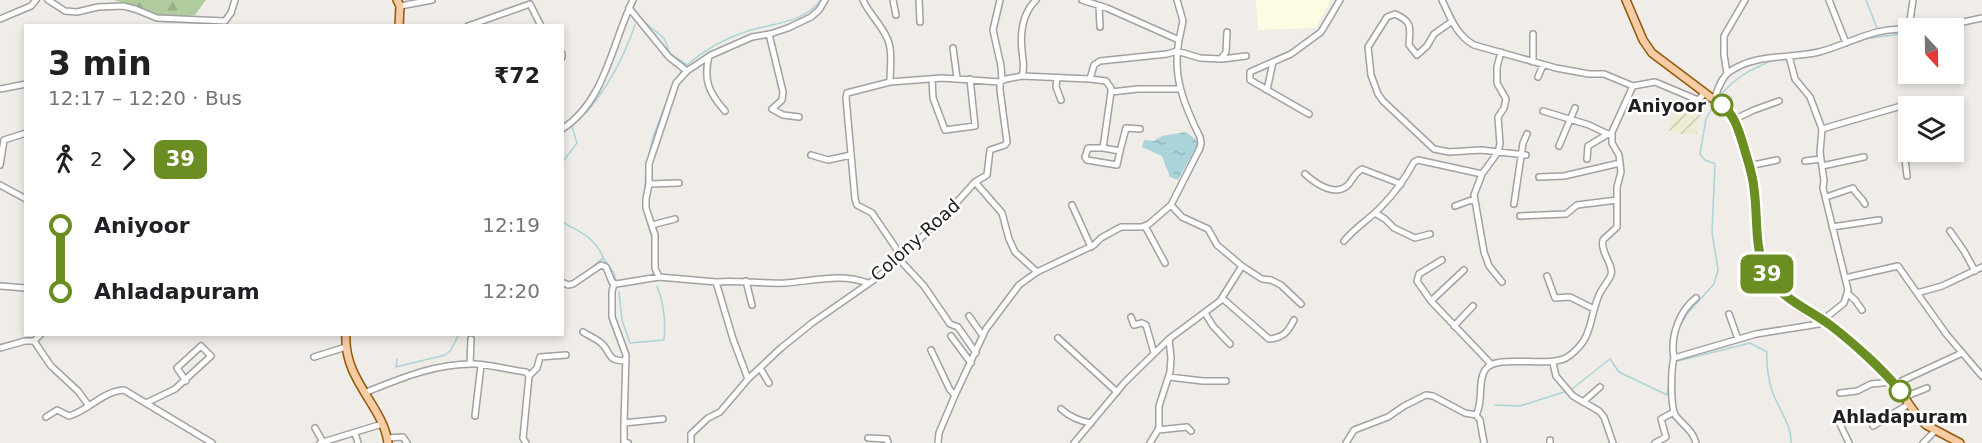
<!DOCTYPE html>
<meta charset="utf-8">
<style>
body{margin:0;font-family:"DejaVu Sans",sans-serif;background:#f6f6f6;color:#202124;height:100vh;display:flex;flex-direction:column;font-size:22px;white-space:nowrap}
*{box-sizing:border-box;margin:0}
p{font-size:20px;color:#757577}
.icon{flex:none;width:33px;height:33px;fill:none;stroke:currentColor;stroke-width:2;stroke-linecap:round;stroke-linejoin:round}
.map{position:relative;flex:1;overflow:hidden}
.side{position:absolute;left:24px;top:24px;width:540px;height:312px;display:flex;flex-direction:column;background:#fff;border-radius:0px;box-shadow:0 3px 9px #0003}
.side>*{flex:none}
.badge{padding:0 12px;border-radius:9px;font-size:21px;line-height:39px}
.needle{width:39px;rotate:158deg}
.tools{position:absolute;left:1898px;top:18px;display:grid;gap:12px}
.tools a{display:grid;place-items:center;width:66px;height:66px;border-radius:0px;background:#fff;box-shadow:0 3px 9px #0003;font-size:30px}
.map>.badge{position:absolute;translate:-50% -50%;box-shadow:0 0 0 3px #fff}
.legs{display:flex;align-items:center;gap:9px;height:66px;padding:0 24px;font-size:20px}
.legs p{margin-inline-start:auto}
.head{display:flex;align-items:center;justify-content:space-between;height:102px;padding:0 24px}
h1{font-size:33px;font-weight:800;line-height:45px}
ul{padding:0 24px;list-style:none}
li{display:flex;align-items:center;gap:21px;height:66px;font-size:22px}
li i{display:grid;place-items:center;width:9px;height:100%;margin:0 8px;background:currentColor}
li i::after{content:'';width:15px;height:15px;margin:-8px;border:4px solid;border-radius:50%;background:#fff}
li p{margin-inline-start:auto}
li:first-child i{background:linear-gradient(#0000 50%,currentColor 0)}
li:last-child i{background:linear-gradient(currentColor 50%,#0000 0)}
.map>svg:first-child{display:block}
.education{fill:#fdfbe2}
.farmland{fill:url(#farmland-furrows)}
.forest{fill:url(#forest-firs)}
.water{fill:url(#water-ripples)}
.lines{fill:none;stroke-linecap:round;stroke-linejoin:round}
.stream{stroke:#aad4da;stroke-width:1.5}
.minor-casing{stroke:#a1a1a1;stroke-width:8}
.major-casing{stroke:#92590a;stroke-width:10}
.minor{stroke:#fff;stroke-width:5}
.major{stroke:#f6cca5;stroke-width:7}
.line-1-casing{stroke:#fff;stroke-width:14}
.line-1{stroke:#6b8e23;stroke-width:9}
.stop-1-dot{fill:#fff;stroke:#6b8e23;stroke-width:3}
.labels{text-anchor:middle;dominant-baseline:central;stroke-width:5;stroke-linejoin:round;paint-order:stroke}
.stop-label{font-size:18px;font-weight:bold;fill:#202020;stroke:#fff;text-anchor:end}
.street-label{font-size:18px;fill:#202020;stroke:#fff}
</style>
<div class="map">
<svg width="1982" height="443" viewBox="0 0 1982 443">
<defs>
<pattern id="farmland-furrows" width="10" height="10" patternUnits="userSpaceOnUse" patternTransform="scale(1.5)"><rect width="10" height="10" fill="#ededd3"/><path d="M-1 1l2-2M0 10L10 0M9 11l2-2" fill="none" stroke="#cbcbb5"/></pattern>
<pattern id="forest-firs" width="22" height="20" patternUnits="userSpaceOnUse" patternTransform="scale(1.5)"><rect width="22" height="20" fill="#b0cc9e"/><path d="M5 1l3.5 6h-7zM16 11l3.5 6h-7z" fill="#97af88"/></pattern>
<pattern id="water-ripples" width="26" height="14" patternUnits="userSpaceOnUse" patternTransform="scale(1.5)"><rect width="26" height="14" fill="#aad4da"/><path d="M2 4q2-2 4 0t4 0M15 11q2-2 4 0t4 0" fill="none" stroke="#92b6bb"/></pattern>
</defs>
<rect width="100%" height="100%" fill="#f0ece7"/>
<path class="education" d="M 1256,0 L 1331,0 L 1316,28 L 1258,30 Z"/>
<path class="farmland" d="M 1675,103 L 1702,114 L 1698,122 L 1697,134 L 1679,134 L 1669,131 Z"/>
<path class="forest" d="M 114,0 L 206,0 L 195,15 L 173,18 L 159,15 Z"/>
<path class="water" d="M 1186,132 L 1199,142 L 1178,180 L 1170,177 L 1162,156 L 1142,147 L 1144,140 L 1154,141 L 1162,136 Z"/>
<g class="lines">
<path class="stream" d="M 1866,0 L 1877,28
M 642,20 L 664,38 L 670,54 L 686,64
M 1864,39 L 1908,33
M 1836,49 L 1860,40
M 686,66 C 703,51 726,38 748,31 C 773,23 804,23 821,0
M 678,78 L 681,72
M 1721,95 C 1735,77 1752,69 1773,60
M 586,113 C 608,87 624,57 635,25
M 649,156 L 653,137 L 671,90
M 562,163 L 577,143 L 572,127 L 578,119
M 644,198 L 646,170
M 645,214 L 652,238 L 653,275
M 562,222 C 579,231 597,239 603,258
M 586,272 L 603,258 L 614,273 L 616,282
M 619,292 L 622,320 L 630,343 L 664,340 C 666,321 664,304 657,286
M 1679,328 L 1687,314 L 1714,284 L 1718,270 L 1712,232 L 1715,164 L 1705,160 L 1700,154 L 1706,119 L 1715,103
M 397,359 L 396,367 L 445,355 L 451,350 L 459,334
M 1678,361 L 1750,343 L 1767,352 C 1766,366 1769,385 1775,398 C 1781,412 1792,427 1791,443
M 1671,362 L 1671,352
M 1572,389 L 1610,359 L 1619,372 L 1667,395 L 1669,382
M 1495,405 L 1520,406 L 1564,392"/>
<defs>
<path id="minor" d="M 48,0 L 65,11 L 77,12 L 98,7 L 123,6 L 135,9 L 157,18 L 225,21 L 231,13 L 235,0
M 863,0 C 869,14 881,24 887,38 C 893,50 890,68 890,82
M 893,0 L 896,15
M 919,0 L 920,22
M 1000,0 L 993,30 L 1001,66 L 1002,80
M 1177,0 L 1183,21 L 1179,40
M 1442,0 C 1450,17 1457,36 1474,45 L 1556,68 L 1589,74 L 1604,74 L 1633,86
M 1829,0 L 1846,43
M 400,6 L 432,0
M 1099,6 L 1100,27
M 629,8 L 669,57 L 687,71
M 0,19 L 31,6 L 36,0
M 1451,22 L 1434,34 L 1427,46 L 1417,55 L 1409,45 C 1410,27 1413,22 1395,14 L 1387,17 L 1368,47 L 1371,75 L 1378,94 L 1383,101 L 1434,149 L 1449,152 L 1481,150 L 1526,155
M 468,26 L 530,4 L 541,26
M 1909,28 L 1913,0
M 1936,28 L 1982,18
M 769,34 L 783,92 L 782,100 L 772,109 L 783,115 L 799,117
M 1533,34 L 1533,62
M 953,48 L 957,78
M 1501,52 L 1497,67 L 1497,83 L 1506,99 L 1504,108 L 1498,117 L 1500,144 L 1498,152 L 1482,174 L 1474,195 L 1484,252 L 1489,266 L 1502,282
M 562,54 L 562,57
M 709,56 C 703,80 709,93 725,111
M 1789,56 L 1795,79 L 1810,97 L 1822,129 L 1820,152 L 1824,181 L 1823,188 L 1848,290 L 1844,303 L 1823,320
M 1222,59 L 1246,56
M 1727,73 L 1724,55 L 1724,36 L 1745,0
M 1022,76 L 1090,79
M 1538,77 L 1543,65
M 1057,78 L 1056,87 L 1061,100
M 932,79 L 933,98 L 945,130 L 975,126 L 970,79
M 1633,86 L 1655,82 L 1698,100 L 1704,94
M 0,89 L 26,84
M 1267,90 L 1273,62
M 1111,92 L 1138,89 L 1179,89
M 1714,100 C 1717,91 1721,78 1729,72 C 1756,53 1788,59 1819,52 C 1847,45 1878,25 1908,30
M 1543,111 L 1589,125 L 1612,136
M 1309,114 L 1250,80 L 1250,72 L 1291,54 L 1321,32 L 1340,0
M 1735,119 L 1754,110 L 1779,101
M 562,129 C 605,102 612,43 633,0
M 1822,129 L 1908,104 L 1912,106
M 1559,146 L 1575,108
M 1103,148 L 1120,151 L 1117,165 L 1087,160 L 1085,157 L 1088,148 L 1103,148 L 1111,92 L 1111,88 L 1106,81 L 1090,79 L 1094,65 L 1100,61 L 1167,54 L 1177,51 L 1200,58 L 1221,59 L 1226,52 L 1227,32
M 1120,151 L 1126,128 L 1140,129
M 1936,152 L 1937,154
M 811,155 L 828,160 L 851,155
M 1587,159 L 1588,146 L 1608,134
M 1805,161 L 1821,159
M 0,165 L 4,140 L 26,133
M 1749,166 L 1777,160
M 1822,166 L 1864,157
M 1305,174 C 1316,184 1336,198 1349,184 C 1353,178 1356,172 1362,169 L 1401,184
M 1907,176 L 1905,159 L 1915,152
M 1539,177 L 1564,176 L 1620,163
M 975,182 L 1002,213 L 1009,239 L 1015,252 L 1037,272
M 649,184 L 679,183
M 0,185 L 26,199
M 1826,197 L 1853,188 C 1856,195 1861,196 1865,204
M 1514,204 L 1523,143 L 1527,134
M 1072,205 L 1091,247
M 1455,206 L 1474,199
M 1375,213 L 1385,219 L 1394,228 L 1415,238 L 1430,234
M 1520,216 L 1566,214 L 1577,205 L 1617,200
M 652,225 L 675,219
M 1145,226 L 1165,263
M 1832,227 L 1879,220
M 1950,231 L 1964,251 L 1975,271
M 1344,241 C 1355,228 1368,220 1380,208 C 1394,194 1405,179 1414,162 L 1418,160 L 1482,174
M 902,257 L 872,213 L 857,205 L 855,199 L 846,98 L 847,93 L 890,82 L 942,78 L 1000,82
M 899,259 L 924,286 L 950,324 L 958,327 L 976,353
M 1442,260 L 1419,274 L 1417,281 L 1431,301 L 1491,364
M 1242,266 L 1262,279 L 1271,280 L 1281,285 L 1301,304
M 1982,267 L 1942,286 L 1917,293 L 1947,335 L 1982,376
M 1547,276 L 1555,298 L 1570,297 L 1594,309
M 659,277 L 655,268 L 655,235 L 646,208 L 646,199 L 649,184 L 649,164 L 676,83 L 687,71 L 711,55 L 752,37 L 770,34 L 788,28 L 811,17 L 819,10 L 825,0
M 1845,278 L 1898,266 L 1917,293
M 746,281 L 752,305
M 564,283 L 568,285 L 573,284 L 601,265 L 606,267 L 612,282 L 616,284 L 659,277 L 716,282
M 614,283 L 612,292 L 612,317 L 626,355 L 624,423 L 663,419
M 0,286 L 26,288
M 1847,293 L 1855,300 L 1862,310
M 1222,298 L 1269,339 C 1283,338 1288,332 1294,320
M 1431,301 L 1464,270
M 1205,313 L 1213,326 L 1230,344
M 1729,314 L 1738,339
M 969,316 L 983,336
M 1131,317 L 1134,325 L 1142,323 L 1146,325 L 1154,353
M 1454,326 L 1473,306
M 583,332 C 589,336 600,340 604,346 C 613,358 608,360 626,361
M 951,336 L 971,363
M 1058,338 L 1117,392
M 34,341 L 51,366 L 78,391 L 89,406
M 0,348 L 25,341 L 34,341 L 41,334
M 931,350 L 950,390 L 955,395
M 314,357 L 346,347
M 1674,358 C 1670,337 1679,311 1696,298
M 1553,363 L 1556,376 L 1573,396 L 1599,411 L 1604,417 L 1613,443
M 470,364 L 471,339
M 760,368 L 769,383
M 1169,377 L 1203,381 L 1226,381
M 748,379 L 733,339 L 716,282 C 739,280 762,284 785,283 C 814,281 840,273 868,283
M 1895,384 L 1962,353
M 364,393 C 401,378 436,363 476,364 C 492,365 510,370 526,372 L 529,376 L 537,368 L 540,357 L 566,355
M 1840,393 L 1857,391 L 1871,384 L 1892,382
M 1904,397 L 1927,388
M 1583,402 L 1600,387
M 146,403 L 175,389 L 211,356 L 201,346 L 177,368 L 186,381
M 1061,409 C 1070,417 1079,421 1091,423
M 475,416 L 481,365
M 46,417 L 57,410 L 69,416 C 89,410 103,391 124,390 L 212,443
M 624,423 L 624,442 L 628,443
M 1840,424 L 1849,443
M 1873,426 L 1909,404
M 315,428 L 323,442
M 1158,430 L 1187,427 L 1191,431
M 355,433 L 358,443
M 387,438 L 403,437 L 407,443
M 868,438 L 887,439 L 888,443
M 320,443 L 382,424
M 526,443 L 523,438 L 529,376
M 691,443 L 691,434 L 708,418 L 720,412 L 748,379 L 781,348 L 812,323 L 878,277 L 899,259 L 949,211 L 975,182 L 987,175 L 990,150 L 1005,145 L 1007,142 L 1000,90 L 1000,82 L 1006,79 L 1022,76 C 1025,68 1023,60 1022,51 C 1020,32 1022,14 1036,0
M 938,443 L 939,433 L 955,395 L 986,329 L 1019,285 L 1037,272 L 1094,245 L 1101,238 L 1121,227 L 1142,227 L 1149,224 L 1171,205 L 1200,148 L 1201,143 L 1200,137 C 1184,105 1172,76 1179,40 L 1107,8 L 1082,0
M 1074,443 L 1125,382 L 1169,339
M 1150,443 L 1159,428 L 1159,406 L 1170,372 L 1171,358 L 1169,339 L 1220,301 L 1242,266 L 1217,245 L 1208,229 L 1182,217 L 1171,205
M 1346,443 L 1354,430 L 1388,417 L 1404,406 L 1426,395 L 1433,396 L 1465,413 L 1476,415
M 1484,443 L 1480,420 L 1476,415 C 1484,401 1477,383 1485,370 C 1496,352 1551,370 1569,356 C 1594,337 1588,321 1599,295 C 1602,288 1608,282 1611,275 C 1614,264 1600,253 1603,240 L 1617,227 L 1617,187 L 1621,172 L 1619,155 L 1612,143 L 1612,132 L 1633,86
M 1550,443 L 1550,440
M 1655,443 L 1666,437 L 1661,419 L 1674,412
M 1696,443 C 1693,431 1684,426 1676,416 C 1670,408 1671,369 1674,358 L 1756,334 L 1825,323
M 1923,443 L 1936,430"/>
<path id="major" d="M 397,0 L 400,6 L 399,26
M 1626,0 L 1643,40 L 1652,53 L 1729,111 L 1735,119 L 1754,188 L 1755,212 L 1762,258 L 1765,269 L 1773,284 L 1800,308 L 1840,333 L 1895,384 L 1918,417 L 1926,425 L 1960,443
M 346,334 C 343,380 383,405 388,443"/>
</defs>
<use href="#minor" class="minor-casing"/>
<use href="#major" class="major-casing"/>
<use href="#minor" class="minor"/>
<use href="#major" class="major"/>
</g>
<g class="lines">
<defs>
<path id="line-1" d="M 1722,105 C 1735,116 1738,129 1743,144 C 1747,159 1753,174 1754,189 C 1758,215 1754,245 1765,270 C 1778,298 1807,308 1830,325 C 1850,340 1885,371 1900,391"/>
</defs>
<use href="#line-1" class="line-1-casing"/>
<use href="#line-1" class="line-1"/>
</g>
<g class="stop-1-dot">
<circle cx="1722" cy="105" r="10"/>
<circle cx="1900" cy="391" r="10"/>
</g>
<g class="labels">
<g class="stop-label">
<text x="1706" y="105">Aniyoor</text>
<text x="1900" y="416" text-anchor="middle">Ahladapuram</text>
</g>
<g class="street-label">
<text transform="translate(915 240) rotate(-42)">Colony Road</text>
</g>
</g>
</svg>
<div class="tools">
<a><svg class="needle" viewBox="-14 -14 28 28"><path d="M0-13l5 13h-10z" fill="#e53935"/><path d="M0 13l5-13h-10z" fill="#757577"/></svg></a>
<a><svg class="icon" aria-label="layers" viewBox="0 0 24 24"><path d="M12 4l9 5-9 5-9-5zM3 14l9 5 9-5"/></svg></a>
</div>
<b class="badge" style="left:1767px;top:274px;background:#6b8e23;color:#fff">39</b>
<section class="side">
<div class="head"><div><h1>3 min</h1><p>12:17 – 12:20 · Bus</p></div><b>₹72</b></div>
<div class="legs"><svg class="icon" aria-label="walk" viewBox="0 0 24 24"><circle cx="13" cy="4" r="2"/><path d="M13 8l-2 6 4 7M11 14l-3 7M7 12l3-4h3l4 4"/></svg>2<svg class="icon" aria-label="forward" viewBox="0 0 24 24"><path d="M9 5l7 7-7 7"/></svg><b class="badge" style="background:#6b8e23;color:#fff">39</b></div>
<ul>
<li><i style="color:#6b8e23"></i><b>Aniyoor</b><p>12:19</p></li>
<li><i style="color:#6b8e23"></i><b>Ahladapuram</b><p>12:20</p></li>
</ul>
</section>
</div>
